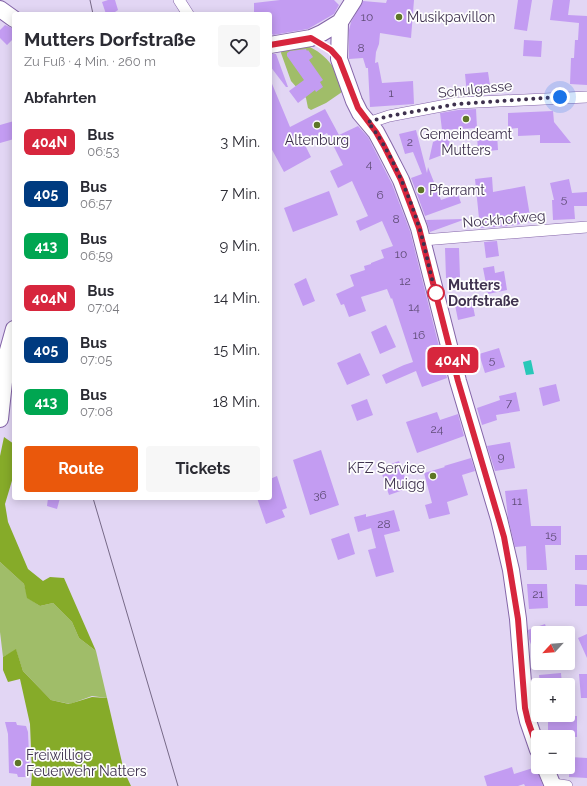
<!DOCTYPE html>
<html lang="de">
<meta charset="utf-8">
<style>
body{margin:0;font-family:Raleway,sans-serif;background:#f7f7f7;color:#2b2b33;height:100vh;display:flex;flex-direction:column;font-size:15px;white-space:nowrap}
*{box-sizing:border-box;margin:0}
p{font-size:13px;color:#7c7c81}
.icon{flex:none;width:22px;height:22px;fill:none;stroke:currentColor;stroke-width:2;stroke-linecap:round;stroke-linejoin:round}
.map{position:relative;flex:1;overflow:hidden}
.panel{position:absolute;left:12px;top:12px;width:260px;height:488px;display:flex;flex-direction:column;background:#fff;border-radius:4px;box-shadow:0 2px 10px #0003}
.panel>*{flex:none}
.badge{padding:0 8px;border-radius:6px;font-size:14px;line-height:26px}
.needle{width:26px;rotate:244deg}
.fabs{position:absolute;left:531px;top:626px;display:grid;gap:8px}
.fabs a{display:grid;place-items:center;width:44px;height:44px;border-radius:4px;background:#fff;box-shadow:0 2px 10px #0003;font-size:20px}
.you{position:absolute;width:20px;height:20px;margin:-10px;border:3px solid #fff;border-radius:50%;background:#1a73e8;box-shadow:0 0 0 6px #1a73e833}
.map>.badge{position:absolute;translate:-50% -50%;box-shadow:0 0 0 2px #fff}
h2{padding:0 12px;font-size:15px;line-height:36px}
.round{display:grid;place-items:center;flex:none;width:42px;height:42px;border-radius:4px;background:#f7f7f7}
.summary{display:flex;align-items:center;justify-content:space-between;height:68px;padding:0 12px}
h1{font-size:19px;font-weight:700;line-height:30px}
.action{display:flex;gap:8px;margin-top:auto;padding:8px 12px}
.action a{flex:1;height:46px;border-radius:4px;background:#ea580c;color:#fff;font-size:16px;font-weight:700;line-height:46px;text-align:center}
.action a+a{background:#f7f7f7;color:#2b2b33}
ul{padding:0;list-style:none}
li{display:flex;align-items:center;gap:12px;height:52px;padding:0 12px}
li div{flex:1}
li b{display:block;font-size:15px}
li em{font-style:normal}
li .badge{min-width:44px;font-weight:700;text-align:center}
.map>svg:first-child{display:block}
.green{fill:#a0bd69}
.forest{fill:#86ab29}
.water{fill:#28c8b8}
.building{fill:#c39cf2}
.lines{fill:none;stroke-linecap:round;stroke-linejoin:round}
.street-casing{stroke:#8465a8;stroke-width:12}
.secondary-casing{stroke:#8465a8;stroke-width:18}
.street{stroke:#fff;stroke-width:11}
.secondary{stroke:#fff;stroke-width:16}
.tram{stroke:#766987;stroke-width:1}
.line-casing{stroke:#fff;stroke-width:9}
.line{stroke:#d7263d;stroke-width:6}
.walk{stroke:#3e314e;stroke-width:4;stroke-dasharray:0 7.2}
.poi-dot{fill:#5e7628;stroke:#fdfdfd;stroke-width:1.5}
.stop-dot{fill:#fff;stroke:#d7263d;stroke-width:2}
.labels{text-anchor:middle;dominant-baseline:central;stroke-width:3.5;stroke-linejoin:round;paint-order:stroke}
.number-label{font-size:12px;fill:#5f4c77}
.poi-label{font-size:14px;fill:#3e314e;stroke:#fdfdfd;text-anchor:start}
.street-label{font-size:14px;fill:#3e314e;stroke:#fdfdfd}
.stop-label{font-size:14px;font-weight:bold;fill:#3e314e;stroke:#fdfdfd;text-anchor:start}
</style>
<div class="map">
<svg width="587" height="786" viewBox="0 0 587 786">
<rect width="100%" height="100%" fill="#e2d6f4"/>
<path class="green" d="M 303,44 C 323,51 341,70 342,92 L 326,103 L 311,110 L 308,108 L 306,98 L 291,81 L 281,53 L 282,47 Z
M 0,562 L 24,584 L 28,598 L 40,606 L 53,603 L 72,622 L 79,638 L 96,651 L 107,698 L 92,696 L 70,704 L 51,700 L 23,671 L 16,650 L 3,657 L 0,632 Z"/>
<path class="forest" d="M 4,437 L 14,444 L 14,474 L 5,504 L 8,522 L 28,569 L 43,581 L 50,577 L 64,578 L 96,651 L 79,638 L 72,622 L 53,603 L 40,606 L 27,598 L 24,584 L 0,562 L 0,456 Z
M 16,649 L 23,671 L 51,700 L 69,704 L 92,697 L 107,698 L 124,771 L 131,786 L 31,786 L 32,773 L 30,724 L 20,679 L 8,682 L 3,670 L 3,657 Z"/>
<path class="water" d="M 531,360 L 534,374 L 526,375 L 523,362 Z"/>
<path class="building" d="M 108,0 L 115,0 L 118,10 L 115,12 L 115,14 L 106,14 L 102,2 Z
M 280,0 L 334,0 L 339,5 L 334,14 L 308,29 L 273,35 L 270,31 L 270,14 L 254,14 L 254,3 Z
M 387,0 L 414,0 L 411,38 L 380,33 L 379,44 L 376,52 L 375,63 L 378,62 L 382,83 L 413,81 L 414,104 L 370,107 L 368,68 L 366,68 L 363,58 L 349,59 L 349,30 L 351,22 L 363,1 L 386,3 Z
M 518,0 L 532,0 L 527,31 L 514,29 Z
M 553,0 L 570,0 L 568,15 L 587,16 L 587,85 L 570,84 L 571,58 L 574,58 L 575,40 L 578,40 L 579,23 L 550,20 Z
M 5,25 L 14,29 L 14,38 L 7,45 L 0,38 L 0,30 Z
M 524,40 L 542,41 L 541,57 L 523,56 Z
M 306,49 L 307,51 L 308,50 L 313,57 L 309,60 L 323,80 L 320,82 L 323,87 L 316,92 L 315,90 L 298,103 L 289,91 L 304,80 L 287,56 L 287,53 L 290,51 Z
M 270,54 L 276,54 L 288,87 L 286,87 L 270,66 Z
M 488,72 L 491,92 L 467,94 L 465,74 Z
M 270,79 L 290,127 L 325,109 L 339,135 L 358,126 L 368,137 L 392,184 L 410,231 L 447,378 L 422,387 L 416,371 L 386,384 L 382,375 L 404,365 L 413,362 L 392,298 L 391,299 L 387,289 L 361,297 L 366,311 L 349,317 L 344,304 L 341,305 L 336,294 L 354,286 L 350,275 L 365,270 L 364,266 L 371,264 L 371,263 L 384,258 L 381,250 L 393,246 L 382,221 L 360,231 L 356,221 L 368,216 L 352,181 L 338,188 L 330,171 L 343,165 L 327,133 L 305,145 L 311,157 L 284,172 L 270,146 Z
M 476,109 L 477,128 L 442,130 L 440,113 L 458,110 Z
M 553,111 L 554,122 L 571,143 L 540,143 L 540,135 L 518,136 L 518,128 L 508,129 L 508,113 Z
M 14,121 L 14,139 L 0,143 L 0,125 Z
M 416,130 L 427,173 L 428,167 L 441,200 L 458,194 L 461,203 L 425,216 L 411,178 L 422,174 L 413,152 L 405,154 L 399,134 Z
M 497,134 L 498,150 L 478,152 L 477,135 Z
M 449,135 L 450,152 L 429,160 L 433,142 Z
M 492,177 L 493,192 L 525,186 L 531,222 L 509,226 L 480,228 L 475,179 Z
M 569,179 L 572,193 L 587,192 L 587,206 L 574,206 L 575,219 L 553,220 L 552,200 L 554,200 L 550,183 Z
M 329,191 L 338,215 L 293,232 L 284,208 Z
M 463,219 L 463,220 L 430,232 L 426,220 Z
M 497,241 L 499,256 L 486,258 L 484,242 Z
M 445,248 L 459,248 L 460,278 L 446,278 Z
M 494,266 L 495,273 L 504,271 L 507,290 L 488,294 L 483,268 Z
M 306,278 L 315,301 L 303,306 L 294,284 Z
M 471,296 L 475,316 L 458,320 L 454,300 Z
M 386,325 L 396,347 L 380,354 L 371,332 Z
M 499,348 L 505,367 L 485,373 L 479,354 Z
M 360,353 L 370,375 L 347,385 L 337,363 Z
M 556,384 L 560,401 L 543,406 L 539,388 Z
M 516,392 L 520,411 L 496,415 L 497,420 L 482,425 L 477,408 L 500,400 L 499,396 Z
M 367,399 L 373,415 L 357,421 L 351,405 Z
M 437,412 L 440,420 L 458,414 L 464,436 L 417,453 L 406,422 Z
M 510,442 L 515,468 L 495,471 L 487,446 Z
M 321,450 L 339,505 L 310,515 L 293,460 Z
M 471,458 L 475,471 L 462,475 L 468,495 L 447,502 L 450,514 L 429,519 L 425,505 L 432,503 L 424,473 L 445,467 L 444,466 Z
M 399,461 L 409,488 L 389,495 L 380,468 Z
M 277,476 L 287,508 L 282,510 L 285,517 L 266,524 L 257,498 L 270,498 L 270,479 Z
M 527,489 L 531,526 L 561,526 L 561,545 L 545,545 L 547,570 L 527,570 L 526,546 L 515,547 L 508,518 L 505,491 Z
M 48,498 L 60,498 L 57,509 L 47,506 Z
M 394,510 L 400,531 L 384,535 L 394,572 L 376,577 L 368,550 L 376,548 L 371,528 L 358,532 L 354,517 L 366,514 L 366,517 Z
M 349,533 L 355,554 L 338,560 L 331,539 Z
M 575,555 L 587,555 L 587,570 L 575,570 Z
M 527,584 L 547,584 L 548,608 L 529,609 Z
M 575,584 L 587,585 L 587,606 L 575,606 Z
M 545,624 L 548,633 L 538,633 L 538,661 L 537,661 L 529,639 L 528,630 Z
M 587,634 L 587,658 L 578,638 Z
M 561,673 L 562,685 L 540,685 L 539,675 Z
M 579,674 L 587,674 L 587,698 L 581,698 Z
M 548,716 L 577,716 L 577,737 L 548,736 Z
M 5,722 L 16,722 L 17,725 L 26,726 L 28,732 L 30,777 L 18,777 L 17,774 L 9,773 L 8,734 Z
M 570,757 L 587,758 L 587,778 L 569,777 Z
M 512,767 L 514,774 L 536,767 L 543,786 L 525,786 L 524,784 L 518,786 L 487,786 L 484,776 Z"/>
<g class="lines">
<defs>
<path id="street" d="M 179,0 L 188,14
M 368,123 L 389,116 L 457,103 L 587,97
M 423,240 L 587,227
M 553,784 L 567,786"/>
<path id="secondary" d="M 0,9 L 14,19
M 340,22 L 339,59 L 354,101 L 360,113 L 376,132 L 384,147 L 401,180 L 419,228 L 458,381 L 499,519 L 511,570 L 518,619 L 525,708 L 528,721 L 538,750
M 270,45 L 311,38 L 322,33 L 340,22 L 354,0
M 0,419 L 7,354 L 14,329
M 545,767 L 553,786"/>
</defs>
<use href="#street" class="street-casing"/>
<use href="#secondary" class="secondary-casing"/>
<use href="#street" class="street"/>
<use href="#secondary" class="secondary"/>
<path class="tram" d="M 90,0 L 93,14
M 93,498 L 178,786"/>
</g>
<g class="lines">
<defs>
<path id="line" d="M 270,45 L 311,38 L 331,50 L 339,59 L 358,108 L 376,132 L 384,146 L 401,180 L 419,228 L 458,381 L 504,537 L 510,570 L 518,619 L 525,708 L 528,721 L 538,750"/>
</defs>
<use href="#line" class="line-casing"/>
<use href="#line" class="line"/>
<path class="walk" d="M 436,293 C 429,271 426,249 419,227 C 409,195 390,149 368,122 L 389,116 L 457,104 L 560,97"/>
</g>
<g class="poi-dot">
<circle cx="399" cy="17" r="4"/>
<circle cx="466" cy="119" r="4"/>
<circle cx="317" cy="125" r="4"/>
<circle cx="421" cy="190" r="4"/>
<circle cx="433" cy="476" r="4"/>
<circle cx="18" cy="763" r="4"/>
</g>
<circle class="stop-dot" cx="436" cy="293" r="8"/>
<g class="labels">
<g class="number-label">
<text x="367" y="17">10</text>
<text x="361" y="48">8</text>
<text x="391" y="93">1</text>
<text x="410" y="142">2</text>
<text x="369" y="164">4</text>
<text x="380" y="195">6</text>
<text x="564" y="199">5</text>
<text x="396" y="219">8</text>
<text x="401" y="254">10</text>
<text x="405" y="281">12</text>
<text x="414" y="307">14</text>
<text x="419" y="335">16</text>
<text x="492" y="360">5</text>
<text x="509" y="403">7</text>
<text x="437" y="429">24</text>
<text x="501" y="457">9</text>
<text x="320" y="495">36</text>
<text x="517" y="501">11</text>
<text x="384" y="524">28</text>
<text x="551" y="535">15</text>
<text x="538" y="594">21</text>
</g>
<g class="poi-label">
<text x="407" y="17">Musikpavillon</text>
<text x="466" y="134" text-anchor="middle">Gemeindeamt<tspan x="466" dy="16">Mutters</tspan></text>
<text x="317" y="140" text-anchor="middle">Altenburg</text>
<text x="429" y="190">Pfarramt</text>
<text x="425" y="468" text-anchor="end">KFZ Service<tspan x="425" dy="16">Muigg</tspan></text>
<text x="26" y="755">Freiwillige<tspan x="26" dy="16">Feuerwehr Natters</tspan></text>
</g>
<g class="street-label">
<text transform="translate(475 89) rotate(-6)">Schulgasse</text>
<text transform="translate(504 219) rotate(-5)">Nockhofweg</text>
</g>
<g class="stop-label">
<text x="448" y="285">Mutters<tspan x="448" dy="16">Dorfstraße</tspan></text>
</g>
</g>
</svg>
<div class="fabs">
<a><svg class="needle" viewBox="-14 -14 28 28"><path d="M0-13l5 13h-10z" fill="#e53935"/><path d="M0 13l5-13h-10z" fill="#7c7c81"/></svg></a>
<a>+</a>
<a>−</a>
</div>
<div class="you" style="left:560px;top:97px"></div>
<b class="badge" style="left:453px;top:360px;background:#d7263d;color:#fff">404N</b>
<section class="panel">
<div class="summary"><div><h1>Mutters Dorfstraße</h1><p>Zu Fuß · 4 Min. · 260 m</p></div><a class="round"><svg class="icon" aria-label="heart" viewBox="0 0 24 24"><path d="M12 20l-8-8c-3-5 5-10 8-4 3-6 11-1 8 4z"/></svg></a></div>
<h2>Abfahrten</h2>
<ul>
<li><span class="badge" style="background:#d7263d;color:#fff">404N</span><div><b>Bus</b><p>06:53</p></div><em>3 Min.</em></li>
<li><span class="badge" style="background:#003b80;color:#fff">405</span><div><b>Bus</b><p>06:57</p></div><em>7 Min.</em></li>
<li><span class="badge" style="background:#00a651;color:#fff">413</span><div><b>Bus</b><p>06:59</p></div><em>9 Min.</em></li>
<li><span class="badge" style="background:#d7263d;color:#fff">404N</span><div><b>Bus</b><p>07:04</p></div><em>14 Min.</em></li>
<li><span class="badge" style="background:#003b80;color:#fff">405</span><div><b>Bus</b><p>07:05</p></div><em>15 Min.</em></li>
<li><span class="badge" style="background:#00a651;color:#fff">413</span><div><b>Bus</b><p>07:08</p></div><em>18 Min.</em></li>
</ul>
<div class="action"><a>Route</a><a>Tickets</a></div>
</section>
</div>
